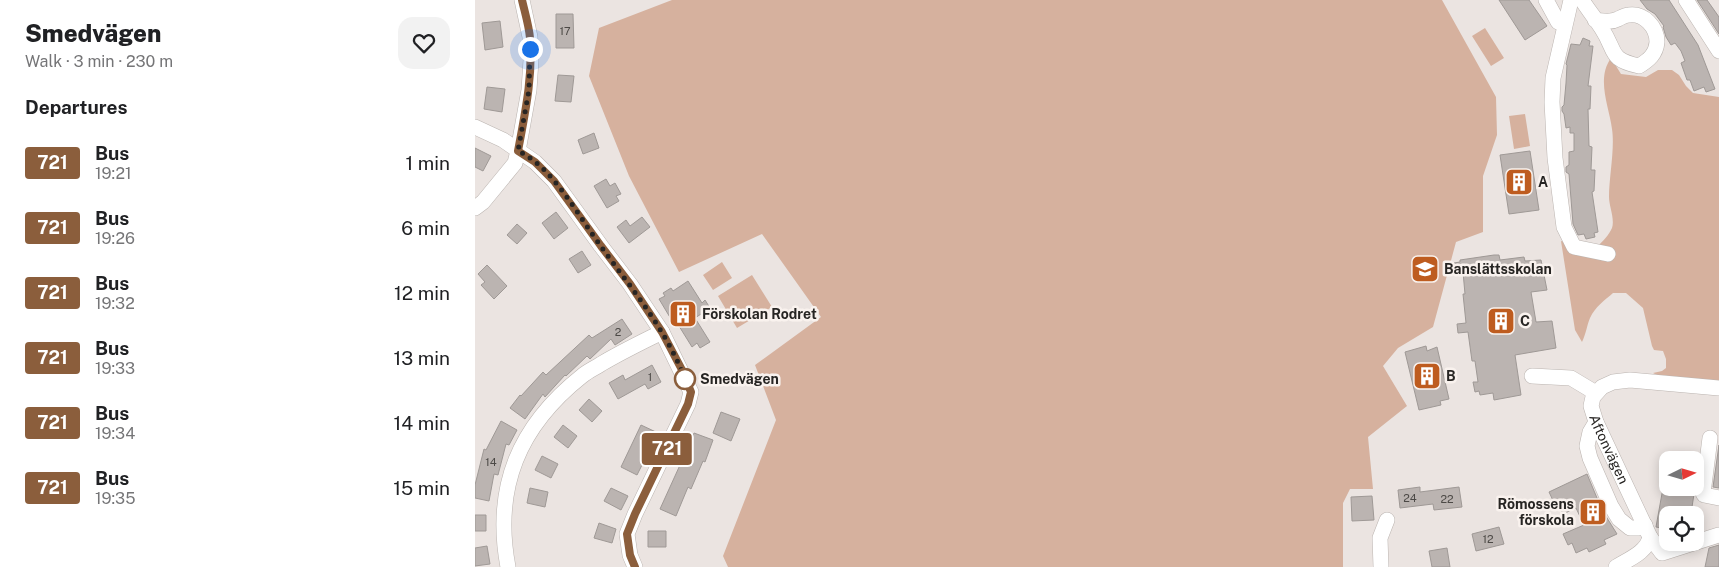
<!DOCTYPE html>
<meta charset="utf-8">
<style>
body{margin:0;font-family:"Public Sans",sans-serif;background:#f2f2f2;color:#202124;height:100vh;display:flex;flex-direction:column;font-size:19px;white-space:nowrap}
*{box-sizing:border-box;margin:0}
p{font-size:16px;color:#757577}
.icon{flex:none;width:28px;height:28px;fill:none;stroke:currentColor;stroke-width:2;stroke-linecap:round;stroke-linejoin:round}
.map{position:relative;flex:1;overflow:hidden}
.sheet{display:flex;flex-direction:column;background:#fff;width:475px}
.sheet>*{flex:none}
.badge{padding:0 10px;border-radius:4px;font-size:18px;line-height:32px}
.needle{width:32px;rotate:85deg}
.fabs{position:absolute;left:1184px;top:451px;display:grid;gap:10px}
.fabs a{display:grid;place-items:center;width:45px;height:45px;border-radius:10px;background:#fff;box-shadow:0 2px 12px #0003;font-size:25px}
.you{position:absolute;width:25px;height:25px;margin:-12px;border:4px solid #fff;border-radius:50%;background:#1a73e8;box-shadow:0 0 0 8px #1a73e833}
.map>.badge{position:absolute;translate:-50% -50%;box-shadow:0 0 0 2px #fff}
h2{padding:0 25px;font-size:19px;line-height:45px}
.round{display:grid;place-items:center;flex:none;width:52px;height:52px;border-radius:15px;background:#f2f2f2}
.headline{display:flex;align-items:center;justify-content:space-between;height:85px;padding:0 25px}
h1{font-size:24px;font-weight:800;line-height:38px}
ul{padding:0;list-style:none}
li{display:flex;align-items:center;gap:15px;height:65px;padding:0 25px}
li div{flex:1}
li b{display:block;font-size:19px}
li em{font-style:normal}
li .badge{min-width:55px;font-weight:700;text-align:center}
main{display:flex;flex:1;min-height:0}
.map>svg:first-child{display:block}
.green{fill:#d6b19e}
.building{fill:#bbb4b1;stroke:#9f9996}
.lines{fill:none;stroke-linecap:round;stroke-linejoin:round}
.minor-casing{stroke:#bbb4b0;stroke-width:16}
.minor{stroke:#fff;stroke-width:15}
.line-casing{stroke:#fff;stroke-width:11}
.line{stroke:#8b5e3c;stroke-width:8}
.walk{stroke:#272523;stroke-width:5;stroke-dasharray:0 9}
.stop-dot{fill:#fff;stroke:#8b5e3c;stroke-width:2.5}
.labels{text-anchor:middle;dominant-baseline:central;stroke-width:5;stroke-linejoin:round;paint-order:stroke}
.number-label{font-size:11px;fill:#4c4946}
.poi-label{font-size:14px;font-weight:bold;fill:#272523;stroke:#f9f2ee;text-anchor:start}
.stop-label{font-size:14px;font-weight:bold;fill:#272523;stroke:#f9f2ee;text-anchor:start}
.street-label{font-size:14px;fill:#272523;stroke:#f9f2ee}
</style>
<main>
<section class="sheet">
<div class="headline"><div><h1>Smedvägen</h1><p>Walk · 3 min · 230 m</p></div><a class="round"><svg class="icon" aria-label="heart" viewBox="0 0 24 24"><path d="M12 20l-8-8c-3-5 5-10 8-4 3-6 11-1 8 4z"/></svg></a></div>
<h2>Departures</h2>
<ul>
<li><span class="badge" style="background:#8b5e3c;color:#fff">721</span><div><b>Bus</b><p>19:21</p></div><em>1 min</em></li>
<li><span class="badge" style="background:#8b5e3c;color:#fff">721</span><div><b>Bus</b><p>19:26</p></div><em>6 min</em></li>
<li><span class="badge" style="background:#8b5e3c;color:#fff">721</span><div><b>Bus</b><p>19:32</p></div><em>12 min</em></li>
<li><span class="badge" style="background:#8b5e3c;color:#fff">721</span><div><b>Bus</b><p>19:33</p></div><em>13 min</em></li>
<li><span class="badge" style="background:#8b5e3c;color:#fff">721</span><div><b>Bus</b><p>19:34</p></div><em>14 min</em></li>
<li><span class="badge" style="background:#8b5e3c;color:#fff">721</span><div><b>Bus</b><p>19:35</p></div><em>15 min</em></li>
</ul>
</section>
<div class="map">
<svg width="1244" height="567" viewBox="0 0 1244 567">
<rect width="100%" height="100%" fill="#ebe4e1"/>
<path class="green" d="M 197,0 L 967,0 L 1021,97 L 1022,135 L 1008,176 L 1008,232 L 981,242 L 958,327 L 923,348 L 908,366 L 932,406 L 893,437 L 898,489 L 875,489 L 868,503 L 868,567 L 253,567 L 248,556 L 301,420 L 280,365 L 346,317 L 287,234 L 204,272 L 154,176 L 114,76 L 124,28 Z
M 1010,28 L 1029,58 L 1016,66 L 997,36 Z
M 1136,58 L 1146,74 L 1171,77 L 1183,70 L 1197,70 L 1204,75 L 1211,86 L 1218,93 L 1244,97 L 1244,380 L 1235,380 L 1182,375 L 1178,373 L 1187,371 L 1191,368 L 1191,359 L 1188,351 L 1179,350 L 1177,346 L 1168,308 L 1151,293 L 1138,293 C 1130,300 1120,307 1115,318 C 1112,325 1111,334 1107,342 L 1100,330 L 1086,241 L 1109,247 L 1123,246 C 1128,241 1134,235 1137,228 C 1140,219 1134,206 1134,197 C 1134,177 1140,148 1137,129 C 1134,106 1121,79 1136,58 Z
M 1050,114 L 1055,146 L 1039,149 L 1034,116 Z
M 247,262 L 257,278 L 238,290 L 228,275 Z
M 277,275 L 297,307 L 262,328 L 243,296 Z"/>
<path class="building" d="M 1024,0 L 1054,0 L 1072,26 L 1050,40 Z
M 1165,0 L 1194,0 L 1223,45 L 1240,89 L 1231,92 L 1229,87 L 1219,91 L 1215,80 L 1212,80 L 1206,63 L 1210,61 L 1206,51 L 1200,43 L 1196,45 L 1191,37 L 1188,27 L 1189,26 L 1180,14 L 1172,9 Z
M 1222,0 L 1232,0 L 1244,17 L 1244,34 Z
M 81,14 L 98,14 L 99,48 L 81,48 Z
M 25,21 L 28,47 L 10,50 L 7,23 Z
M 1108,38 L 1115,41 L 1114,46 L 1118,46 L 1113,86 L 1116,86 L 1115,109 L 1113,109 L 1114,146 L 1117,147 L 1116,170 L 1120,170 L 1119,191 L 1117,192 L 1123,232 L 1119,233 L 1120,237 L 1111,239 L 1109,234 L 1103,235 L 1098,224 L 1094,174 L 1091,172 L 1091,167 L 1094,165 L 1094,152 L 1099,151 L 1099,133 L 1095,133 L 1095,127 L 1091,128 L 1089,114 L 1087,111 L 1087,107 L 1089,105 L 1091,83 L 1092,65 L 1091,64 L 1096,44 L 1105,45 Z
M 83,75 L 99,76 L 96,102 L 80,101 Z
M 12,87 L 30,89 L 27,112 L 9,109 Z
M 119,133 L 124,148 L 108,154 L 103,140 Z
M 0,148 L 16,156 L 8,171 L 0,167 Z
M 1055,151 L 1064,210 L 1034,214 L 1025,155 Z
M 131,179 L 135,186 L 140,183 L 146,194 L 141,196 L 144,201 L 132,208 L 119,186 Z
M 81,212 L 93,228 L 79,239 L 67,223 Z
M 167,217 L 175,227 L 154,243 L 142,227 L 151,220 L 155,226 Z
M 42,224 L 52,233 L 42,244 L 32,235 Z
M 107,251 L 116,265 L 103,273 L 94,259 Z
M 1019,255 L 1024,255 L 1025,260 L 1049,257 L 1050,261 L 1066,260 L 1072,290 L 1056,292 L 1061,322 L 1077,321 L 1081,348 L 1040,355 L 1046,395 L 1019,400 L 1018,393 L 1005,395 L 1004,391 L 1000,392 L 998,382 L 1003,382 L 1000,361 L 997,361 L 993,332 L 983,333 L 982,324 L 991,323 L 988,294 L 990,294 L 988,272 L 981,273 L 979,263 L 985,262 L 985,260 Z
M 12,265 L 32,286 L 19,299 L 6,285 L 10,282 L 3,274 Z
M 213,281 L 227,303 L 230,300 L 235,308 L 220,318 L 235,342 L 225,348 L 222,343 L 217,347 L 199,318 L 196,319 L 184,299 L 190,296 L 188,293 L 196,288 L 198,291 Z
M 147,319 L 157,334 L 140,345 L 136,339 L 115,359 L 112,356 L 91,376 L 90,375 L 70,397 L 68,394 L 50,419 L 35,408 L 45,395 L 46,396 L 68,372 L 71,375 L 114,335 L 117,338 Z
M 951,346 L 952,351 L 962,347 L 974,399 L 965,401 L 966,405 L 944,410 L 930,352 Z
M 177,365 L 186,382 L 173,389 L 170,384 L 143,399 L 134,383 L 148,375 L 150,380 Z
M 114,399 L 127,411 L 117,422 L 104,410 Z
M 246,412 L 265,419 L 256,441 L 238,433 Z
M 26,421 L 42,430 L 34,445 L 31,444 L 23,475 L 19,474 L 14,501 L 0,498 L 0,485 L 9,449 L 11,450 Z
M 88,425 L 102,436 L 93,448 L 79,437 Z
M 166,425 L 183,433 L 162,475 L 146,467 Z
M 219,433 L 238,440 L 230,462 L 228,461 L 216,489 L 213,487 L 201,516 L 185,509 L 205,465 L 206,466 Z
M 1244,445 L 1244,488 L 1238,487 Z
M 67,456 L 83,464 L 76,478 L 60,470 Z
M 1112,474 L 1127,510 L 1142,534 L 1129,540 L 1131,544 L 1114,552 L 1112,548 L 1101,553 L 1097,543 L 1093,545 L 1088,534 L 1109,525 L 1101,508 L 1088,514 L 1085,508 L 1082,509 L 1074,492 Z
M 945,487 L 945,492 L 984,487 L 987,507 L 959,510 L 958,504 L 925,508 L 923,490 Z
M 55,488 L 73,492 L 70,507 L 52,503 Z
M 136,488 L 153,496 L 146,510 L 129,501 Z
M 1188,488 L 1219,494 L 1217,507 L 1219,507 L 1218,515 L 1192,515 L 1192,529 L 1181,527 Z
M 897,496 L 899,520 L 877,521 L 876,497 Z
M 0,515 L 11,515 L 11,531 L 0,531 Z
M 124,523 L 141,529 L 137,543 L 119,538 Z
M 1024,527 L 1029,544 L 1001,551 L 997,534 Z
M 173,531 L 191,531 L 191,547 L 173,547 Z
M 1244,545 L 1244,567 L 1230,567 L 1234,548 Z
M 12,546 L 15,564 L 0,566 L 0,548 Z
M 972,548 L 975,567 L 957,567 L 954,551 Z"/>
<g class="lines">
<defs>
<g id="minor">
<path d="M 1071,0 L 1083,22"/>
<path d="M 1096,0 L 1078,78 L 1077,102 L 1080,158 L 1089,227 L 1099,247 L 1133,254"/>
<path d="M 1107,0 C 1113,10 1121,19 1127,29 C 1142,52 1133,59 1164,66 C 1174,60 1181,54 1182,42 C 1182,27 1169,13 1154,15 C 1150,15 1147,17 1143,19 C 1135,23 1129,21 1120,20"/>
<path d="M 1211,0 L 1244,51"/>
<path d="M 0,127 L 28,140 L 60,162 L 79,181 L 126,246 L 155,284 L 187,332 L 216,392 L 213,404 L 160,514 L 152,534 L 155,555 L 160,567"/>
<path d="M 0,208 L 8,202 L 40,163 L 43,151 L 54,90 L 56,60 L 55,37 L 47,0"/>
<path d="M 1057,376 L 1096,378 L 1121,393"/>
<path id="s1" d="M 1244,388 L 1155,380 L 1138,382 L 1127,387 L 1118,397 L 1116,406 L 1121,422 L 1175,537 L 1187,553 L 1244,535"/>
<path d="M 1121,422 L 1115,432 L 1112,446 L 1115,458 L 1136,506 L 1144,519 L 1155,528 L 1164,528 L 1170,525"/>
<path d="M 1235,438 L 1228,493 L 1229,495 L 1244,498"/>
<path d="M 33,567 C 18,487 44,426 107,376 C 113,371 120,368 126,364 C 146,352 167,342 187,332"/>
<path d="M 906,567 L 905,538 L 912,520"/>
<path d="M 1141,567 C 1154,559 1172,552 1175,537"/>
</g>
</defs>
<use href="#minor" class="minor-casing"/>
<use href="#minor" class="minor"/>
</g>
<g class="lines">
<defs>
<path id="line" d="M 47,0 C 50,13 54,26 55,38 C 58,77 50,113 43,151 L 60,162 L 79,181 L 126,246 L 155,284 L 187,332 L 206,368 L 216,392 L 213,404 L 160,514 L 152,534 L 155,555 L 160,567"/>
</defs>
<use href="#line" class="line-casing"/>
<use href="#line" class="line"/>
<path class="walk" d="M 55,49 L 54,90 L 43,151 C 49,154 54,157 59,161 C 84,180 106,219 125,245 C 156,288 191,329 210,379"/>
</g>
<defs>
<symbol id="building-square" viewBox="-11 -11 22 22"><rect x="-9" y="-9" width="18" height="18" rx="4" fill="#be5c1f" stroke="#f9f2ee"/><path d="M-4-6H4V6H1V3H-1V6H-4ZM-2.5-4.3h1.7v1.8h-1.7ZM.8-4.3h1.7v1.8H.8ZM-2.5-1h1.7V.8h-1.7ZM.8-1h1.7V.8H.8Z" fill="#fff"/></symbol>
<symbol id="school-square" viewBox="-11 -11 22 22"><rect x="-9" y="-9" width="18" height="18" rx="4" fill="#be5c1f" stroke="#f9f2ee"/><path d="M0-5L7-2L0 1L-7-2ZM-4 1L0 2.5L4 1V4Q0 6-4 4Z" fill="#fff"/></symbol>
</defs>
<g fill-rule="evenodd">
<use href="#building-square" x="1028" y="166" width="32" height="32"/>
<use href="#school-square" x="934" y="253" width="32" height="32"/>
<use href="#building-square" x="192" y="298" width="32" height="32"/>
<use href="#building-square" x="1010" y="305" width="32" height="32"/>
<use href="#building-square" x="936" y="360" width="32" height="32"/>
<use href="#building-square" x="1102" y="496" width="32" height="32"/>
</g>
<circle class="stop-dot" cx="210" cy="379" r="10"/>
<g class="labels">
<g class="number-label">
<text x="90" y="31">17</text>
<text x="143" y="332">2</text>
<text x="175" y="377">1</text>
<text x="16" y="462">14</text>
<text x="935" y="498">24</text>
<text x="972" y="499">22</text>
<text x="1013" y="539">12</text>
</g>
<g class="poi-label">
<text x="1063" y="182">A</text>
<text x="969" y="269">Banslättsskolan</text>
<text x="227" y="314">Förskolan Rodret</text>
<text x="1045" y="321">C</text>
<text x="971" y="376">B</text>
<text x="1099" y="504" text-anchor="end">Römossens<tspan x="1099" dy="16">förskola</tspan></text>
</g>
<g class="stop-label">
<text x="225" y="379">Smedvägen</text>
</g>
<g class="street-label">
<text stroke="none"><textPath href="#s1" startOffset="188">Aftonvägen</textPath></text>
</g>
</g>
</svg>
<div class="fabs">
<a><svg class="needle" viewBox="-14 -14 28 28"><path d="M0-13l5 13h-10z" fill="#e53935"/><path d="M0 13l5-13h-10z" fill="#757577"/></svg></a>
<a><svg class="icon" aria-label="locate" viewBox="0 0 24 24"><circle cx="12" cy="12" r="6"/><path d="M12 2v4M12 18v4M2 12h4M18 12h4"/></svg></a>
</div>
<div class="you" style="left:55px;top:49px"></div>
<b class="badge" style="left:192px;top:449px;background:#8b5e3c;color:#fff">721</b>
</div>
</main>
